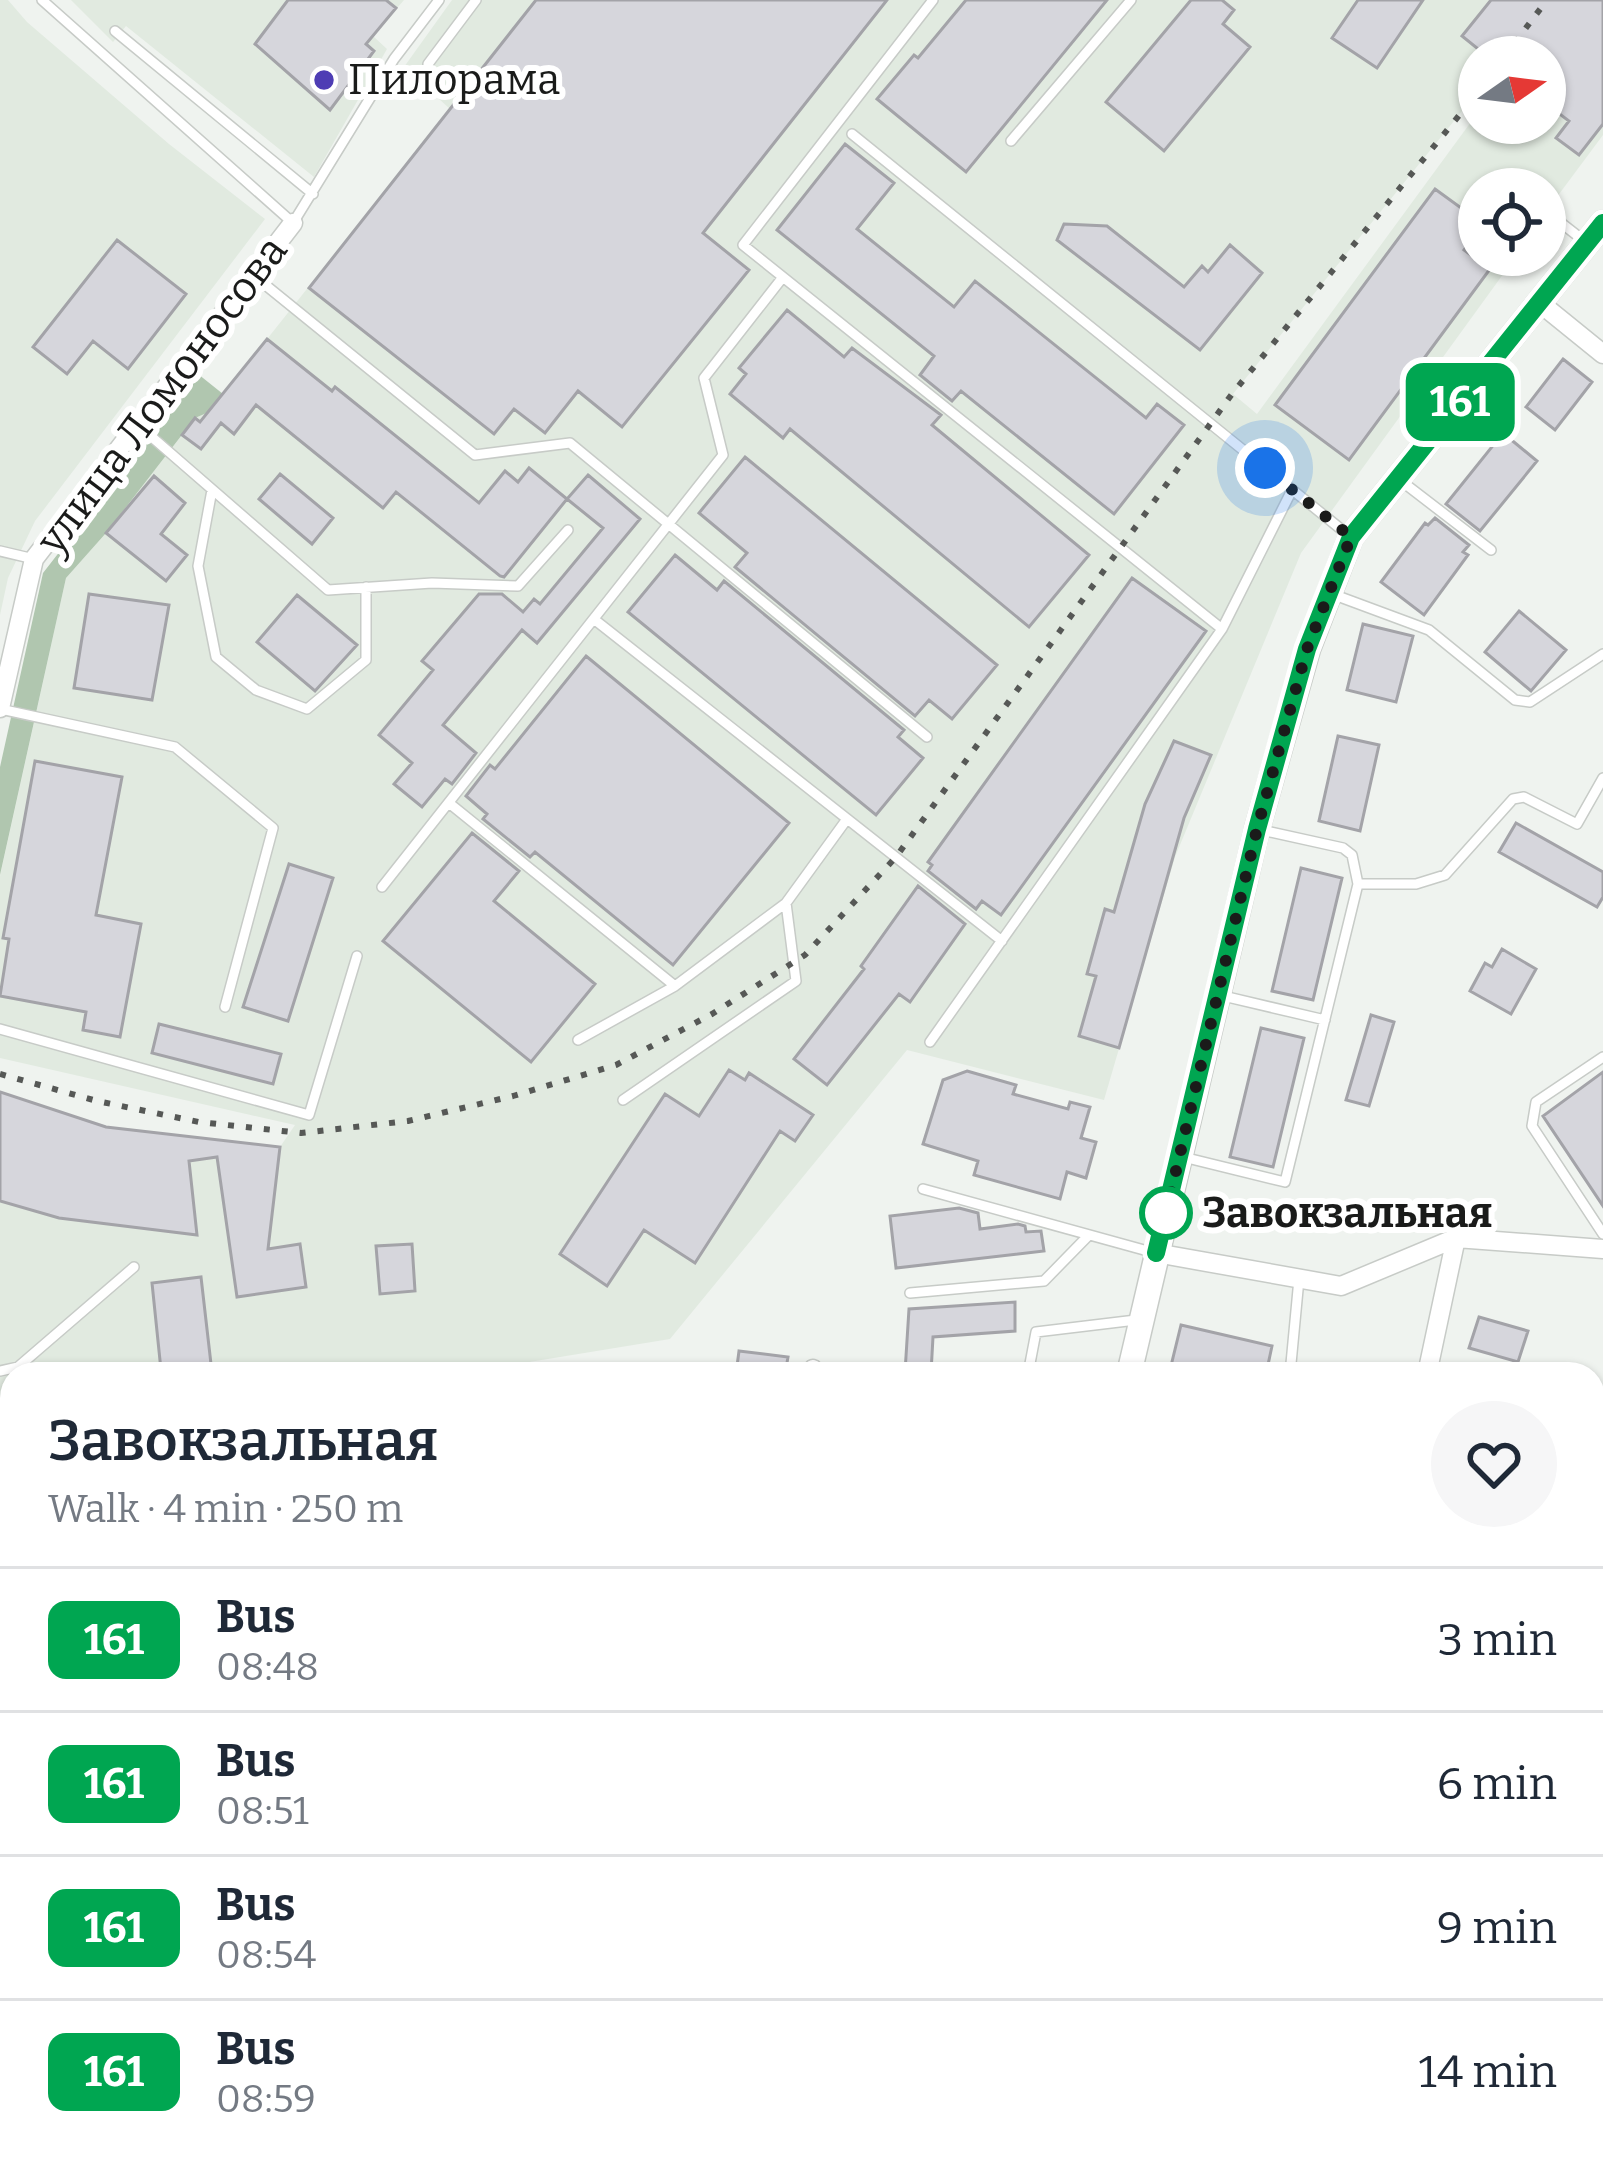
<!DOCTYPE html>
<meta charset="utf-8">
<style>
body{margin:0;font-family:Bitter,serif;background:#f6f6f7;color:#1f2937;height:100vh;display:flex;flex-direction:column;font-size:45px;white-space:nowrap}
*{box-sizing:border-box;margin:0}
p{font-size:39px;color:#747a83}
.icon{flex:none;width:66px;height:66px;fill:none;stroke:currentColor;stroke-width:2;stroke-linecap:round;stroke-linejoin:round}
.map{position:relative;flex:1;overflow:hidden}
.sheet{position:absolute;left:0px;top:1362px;width:1605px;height:807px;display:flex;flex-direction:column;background:#fff;border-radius:36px 36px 0 0;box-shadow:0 3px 9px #0004}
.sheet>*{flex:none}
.badge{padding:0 24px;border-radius:18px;font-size:42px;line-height:78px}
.needle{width:78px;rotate:76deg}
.tools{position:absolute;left:1458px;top:36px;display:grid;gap:24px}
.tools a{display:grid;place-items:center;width:108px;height:108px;border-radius:50%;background:#fff;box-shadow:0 3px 9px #0004;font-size:60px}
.you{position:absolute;width:60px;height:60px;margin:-30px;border:9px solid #fff;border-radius:50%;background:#1a73e8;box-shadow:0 0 0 18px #1a73e833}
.map>.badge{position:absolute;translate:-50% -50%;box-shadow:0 0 0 6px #fff}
.round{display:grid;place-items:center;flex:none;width:126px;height:126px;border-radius:63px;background:#f6f6f7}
.headline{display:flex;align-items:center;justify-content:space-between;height:204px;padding:0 48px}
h1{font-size:57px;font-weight:600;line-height:90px}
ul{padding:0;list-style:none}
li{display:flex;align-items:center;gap:36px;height:144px;padding:0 48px;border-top:3px solid #e0e1e3}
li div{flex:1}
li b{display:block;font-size:45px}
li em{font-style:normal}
li .badge{min-width:132px;font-weight:700;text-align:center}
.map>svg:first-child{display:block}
.built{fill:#e1eae0}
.green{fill:#b0c6af}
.building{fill:#d6d6dc;stroke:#a3a3a8;stroke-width:3}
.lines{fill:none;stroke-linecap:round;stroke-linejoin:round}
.service-casing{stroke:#c7cbc7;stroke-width:12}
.minor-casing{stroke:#c7cbc7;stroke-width:21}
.tertiary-casing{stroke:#c7cbc7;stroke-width:27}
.primary-casing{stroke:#c7cbc7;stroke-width:33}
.service{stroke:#fff;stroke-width:9}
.minor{stroke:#fff;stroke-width:18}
.tertiary{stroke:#fff;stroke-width:24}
.primary{stroke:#fff;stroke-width:30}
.rail{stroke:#565856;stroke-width:6;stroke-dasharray:6 12;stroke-linecap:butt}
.line-casing{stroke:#fff;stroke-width:27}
.line{stroke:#00a651;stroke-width:18}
.walk{stroke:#1a1b1a;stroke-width:12;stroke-dasharray:0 21.6}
.poi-dot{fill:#4e3db4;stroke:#fff;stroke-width:4.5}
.stop-dot{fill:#fff;stroke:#00a651;stroke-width:6}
.labels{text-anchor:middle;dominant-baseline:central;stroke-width:12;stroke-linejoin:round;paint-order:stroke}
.poi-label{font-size:42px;fill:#1a1b1a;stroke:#fff;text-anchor:start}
.street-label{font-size:42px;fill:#1a1b1a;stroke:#fff}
.stop-label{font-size:42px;font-weight:bold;fill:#1a1b1a;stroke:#fff;text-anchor:start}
</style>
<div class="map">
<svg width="1603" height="2167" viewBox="0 0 1603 2167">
<rect width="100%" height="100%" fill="#eff3ef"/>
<path class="built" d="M 0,0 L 8,0 L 27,22 L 169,144 L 265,219 L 35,521 L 8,578 L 0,615 Z
M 71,0 L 404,0 L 373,36 L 387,49 L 314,177 L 126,26 L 113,42 Z
M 452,0 L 1547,0 L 1504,57 L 1479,57 L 1479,90 L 1233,394 L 1257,414 L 1479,111 L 1479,123 L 1545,123 L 1545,57 L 1603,0 L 1603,135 L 1545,213 L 1545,189 L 1479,189 L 1479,255 L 1517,255 L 1301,553 L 1175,857 L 1104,1100 L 907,1050 L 670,1339 L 457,1374 L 12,1374 L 12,1410 L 0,1411 L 0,1092 L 106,1127 L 280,1147 L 295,1125 L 0,1058 L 0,876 L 66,578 L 106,533 L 195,418 L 209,412 L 450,109 L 404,67 Z
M 12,1555 L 12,1715 L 0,1713 L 0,1648 Z
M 0,1833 L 12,1835 L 12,2157 L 677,2157 L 676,2167 L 0,2167 Z"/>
<path class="green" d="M 198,374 L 223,394 L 209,412 L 195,418 L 106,533 L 66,578 L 0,875 L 0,767 L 43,573 Z"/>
<path class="building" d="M 288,0 L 386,0 L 396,8 L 366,44 L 374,51 L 330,110 L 255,44 Z
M 536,0 L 887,0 L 703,233 L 749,270 L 622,427 L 578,391 L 545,433 L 514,409 L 494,434 L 309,288 Z
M 966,0 L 1107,0 L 966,172 L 877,99 L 914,55 L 918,58 Z
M 1191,0 L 1222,0 L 1234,10 L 1223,24 L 1250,47 L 1164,151 L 1106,102 Z
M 1358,0 L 1423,0 L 1377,68 L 1332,38 Z
M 1491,0 L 1603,0 L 1603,124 L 1579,155 L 1556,138 L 1569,121 L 1553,109 L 1560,99 L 1545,87 L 1545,57 L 1488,57 L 1462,36 Z
M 845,144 L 894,183 L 857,229 L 954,307 L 975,281 L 1146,418 L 1157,404 L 1184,425 L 1114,514 L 961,391 L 952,401 L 920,375 L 934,356 L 777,230 Z
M 1435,189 L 1479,221 L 1479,230 L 1464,250 L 1490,269 L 1349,460 L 1275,405 Z
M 1064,224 L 1107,226 L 1184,287 L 1202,266 L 1208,272 L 1230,245 L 1262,273 L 1200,350 L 1057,240 Z
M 117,240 L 186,294 L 128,369 L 93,341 L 67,374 L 33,347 Z
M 787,310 L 844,357 L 852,348 L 941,415 L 932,425 L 1089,555 L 1029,627 L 790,429 L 783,438 L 730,394 L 746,374 L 739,368 Z
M 267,339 L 332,391 L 335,387 L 479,503 L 505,471 L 518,482 L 529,468 L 567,499 L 504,577 L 500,576 L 396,492 L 383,508 L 256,405 L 234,434 L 221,423 L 201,449 L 182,435 L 195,418 L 200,422 Z
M 1563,359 L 1592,382 L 1555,430 L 1526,407 Z
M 1503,433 L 1537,461 L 1480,531 L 1446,504 Z
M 745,457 L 997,665 L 952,719 L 929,700 L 915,716 L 735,567 L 747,553 L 699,513 Z
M 280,474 L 333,518 L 312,544 L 259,499 Z
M 588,475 L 640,519 L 537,643 L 522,630 L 443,725 L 476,753 L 452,784 L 445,779 L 422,807 L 394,784 L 412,763 L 379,735 L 433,670 L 422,661 L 479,594 L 502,594 L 523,612 L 534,599 L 540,604 L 603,528 L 567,499 Z
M 154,476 L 185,503 L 161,534 L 187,555 L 166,581 L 106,533 Z
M 1435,518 L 1469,545 L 1463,552 L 1468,555 L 1424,615 L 1381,582 L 1425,523 L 1428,525 Z
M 675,555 L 717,590 L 724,581 L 904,730 L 898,737 L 923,758 L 876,815 L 628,612 Z
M 1132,578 L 1206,631 L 1001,915 L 982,901 L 976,909 L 928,871 L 932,865 L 928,862 Z
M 89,594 L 169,605 L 152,700 L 74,688 Z
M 297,595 L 357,645 L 315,691 L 257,642 Z
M 1519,611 L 1566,650 L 1531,691 L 1485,652 Z
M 1363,624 L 1413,636 L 1396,702 L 1347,690 Z
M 586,656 L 789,823 L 673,965 L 535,852 L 530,857 L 483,819 L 487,814 L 466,796 L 490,765 L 495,769 Z
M 1338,736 L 1379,745 L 1360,831 L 1319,821 Z
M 1174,741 L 1211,755 L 1184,818 L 1119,1048 L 1079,1036 L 1096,976 L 1087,974 L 1105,909 L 1114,912 L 1145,804 Z
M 35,761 L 122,777 L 96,915 L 141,924 L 120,1037 L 83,1030 L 86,1012 L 0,996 L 9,939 L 3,938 Z
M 1516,823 L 1603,872 L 1603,897 L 1597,907 L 1499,852 Z
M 472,833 L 519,871 L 494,901 L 595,984 L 531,1062 L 383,941 Z
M 289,864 L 333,878 L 288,1021 L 243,1007 Z
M 1301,868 L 1342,878 L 1313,1000 L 1272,991 Z
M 918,886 L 965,924 L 910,1002 L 899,994 L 827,1085 L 794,1059 L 864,969 L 861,966 Z
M 1502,949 L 1536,969 L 1511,1014 L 1470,991 L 1485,963 L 1492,967 Z
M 1371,1015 L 1394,1022 L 1369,1106 L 1346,1100 Z
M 159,1024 L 281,1054 L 273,1084 L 152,1053 Z
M 1261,1028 L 1304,1038 L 1273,1167 L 1230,1157 Z
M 729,1070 L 745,1080 L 749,1073 L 813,1115 L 795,1141 L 780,1131 L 695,1263 L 644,1230 L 607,1286 L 560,1254 L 665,1094 L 699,1116 Z
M 967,1071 L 1016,1085 L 1013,1094 L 1068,1109 L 1070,1102 L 1090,1107 L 1081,1138 L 1096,1142 L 1086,1178 L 1067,1172 L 1060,1199 L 974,1175 L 978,1161 L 923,1144 L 943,1080 Z
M 1603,1072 L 1603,1206 L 1543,1116 Z
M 0,1092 L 106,1127 L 280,1147 L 268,1249 L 300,1244 L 306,1287 L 237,1297 L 217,1157 L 189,1161 L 197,1235 L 59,1218 L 0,1201 Z
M 959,1208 L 978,1213 L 980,1229 L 1018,1224 L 1025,1226 L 1026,1232 L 1041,1231 L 1044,1251 L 896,1268 L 890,1216 Z
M 412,1244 L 415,1291 L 380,1294 L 376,1246 Z
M 201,1277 L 211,1364 L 161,1370 L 152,1283 Z
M 1015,1302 L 1015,1331 L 933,1337 L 931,1373 L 905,1372 L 909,1309 Z
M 1479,1317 L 1528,1331 L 1518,1362 L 1469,1348 Z
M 1181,1325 L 1272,1346 L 1266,1374 L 1169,1374 Z
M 739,1351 L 788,1357 L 785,1374 L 736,1374 Z"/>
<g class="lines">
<defs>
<path id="service" d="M 42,0 L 293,223 L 394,59 L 439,0
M 933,0 L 743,245 L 1222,629
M 115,31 L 313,194
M 428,64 L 476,0
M 852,134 L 1347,534
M 1011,141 L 1131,0
M 1551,215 L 1583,240
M 253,275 L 475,455 L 570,443 L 927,737
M 138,425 L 328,590 L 432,583 L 518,586 L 568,530
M 1400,480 L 1491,550
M 212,490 L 198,566 L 216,657 L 256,690 L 307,709 L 366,660 L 366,587
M 0,551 L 34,559
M 1332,594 L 1429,630 L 1515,700 L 1530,702 L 1603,654
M 595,620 L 1002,941
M 0,709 L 175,747 L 273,828 L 225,1007
M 449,803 L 675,986
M 1358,884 L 1416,884 L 1445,875 L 1513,799 L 1524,797 L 1577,824 L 1603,778
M 382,887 L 723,455 L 704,378 L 783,277
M 1219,995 L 1325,1020
M 0,1029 L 309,1115 L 357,956
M 578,1040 L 675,986 L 786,903 L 847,819
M 930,1042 L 1222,629 L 1292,490
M 1603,1057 L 1536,1102 L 1532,1126 L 1603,1234
M 623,1100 L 796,981 L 786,903
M 1183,1157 L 1285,1182 L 1358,884 L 1352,855 L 1343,848 L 1257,829
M 923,1189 L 1155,1253
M 910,1293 L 1044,1281 L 1088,1236
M 0,1371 L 18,1367 L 134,1267
M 1028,1374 L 1036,1332 L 1136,1320
M 1290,1374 L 1299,1279
M 186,2167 L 187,2157
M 398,2167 L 400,2157
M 562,2167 L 563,2157
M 702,2167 L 704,2157"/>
<path id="minor" d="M 1540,303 L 1603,354
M 0,708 L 34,559 L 293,223
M 1156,1253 L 1341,1286 L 1456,1238 L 1603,1249
M 812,1374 L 813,1369
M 1427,1374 L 1456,1238
M 0,2042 L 12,1962
M 952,2167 L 954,2157
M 1255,2167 L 1257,2157"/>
<path id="tertiary" d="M 1129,1374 L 1257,829 L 1308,649 L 1351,537 L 1603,223"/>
<path id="primary" d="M 0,1779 L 12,1781
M 1593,1999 L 1603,2001"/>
</defs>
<use href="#service" class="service-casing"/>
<use href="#minor" class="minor-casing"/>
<use href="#tertiary" class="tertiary-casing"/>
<use href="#primary" class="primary-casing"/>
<use href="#service" class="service"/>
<use href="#minor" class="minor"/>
<use href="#tertiary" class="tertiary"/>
<use href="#primary" class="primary"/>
<path class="rail" d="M 1504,57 L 1547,0
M 0,1074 L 97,1101 L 199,1122 L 301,1133 L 408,1121 L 513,1096 L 616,1065 L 712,1014 L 805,955 L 896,857 L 1232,394 L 1479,91"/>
</g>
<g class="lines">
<defs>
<path id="line" d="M 1156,1253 L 1257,829 L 1307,649 L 1351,537 L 1603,223"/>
</defs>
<use href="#line" class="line-casing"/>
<use href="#line" class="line"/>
<path class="walk" d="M 1166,1213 L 1257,829 L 1307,649 L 1351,537 L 1265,468"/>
</g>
<circle class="poi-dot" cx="324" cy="80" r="12"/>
<circle class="stop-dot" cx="1166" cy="1213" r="24"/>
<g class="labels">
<g class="poi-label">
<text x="348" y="80">Пилорама</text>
</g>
<g class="street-label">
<text transform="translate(162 395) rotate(-53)">улица Ломоносова</text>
</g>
<g class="stop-label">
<text x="1202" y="1213">Завокзальная</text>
</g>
</g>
</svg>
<div class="tools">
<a><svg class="needle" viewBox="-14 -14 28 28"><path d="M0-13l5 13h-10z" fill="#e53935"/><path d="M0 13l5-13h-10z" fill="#747a83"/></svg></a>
<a><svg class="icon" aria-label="locate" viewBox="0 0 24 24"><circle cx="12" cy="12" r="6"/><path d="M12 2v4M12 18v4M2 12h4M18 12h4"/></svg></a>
</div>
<div class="you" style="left:1265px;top:468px"></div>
<b class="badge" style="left:1460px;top:402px;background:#00a651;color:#fff">161</b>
<section class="sheet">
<div class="headline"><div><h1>Завокзальная</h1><p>Walk · 4 min · 250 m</p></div><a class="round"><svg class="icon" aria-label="heart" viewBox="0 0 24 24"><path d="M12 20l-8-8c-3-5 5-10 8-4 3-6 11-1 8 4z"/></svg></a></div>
<ul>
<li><span class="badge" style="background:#00a651;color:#fff">161</span><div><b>Bus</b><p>08:48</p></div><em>3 min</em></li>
<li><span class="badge" style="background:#00a651;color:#fff">161</span><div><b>Bus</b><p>08:51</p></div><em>6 min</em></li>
<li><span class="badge" style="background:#00a651;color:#fff">161</span><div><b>Bus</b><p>08:54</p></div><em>9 min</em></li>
<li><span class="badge" style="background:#00a651;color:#fff">161</span><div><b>Bus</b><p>08:59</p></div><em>14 min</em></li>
</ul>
</section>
</div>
